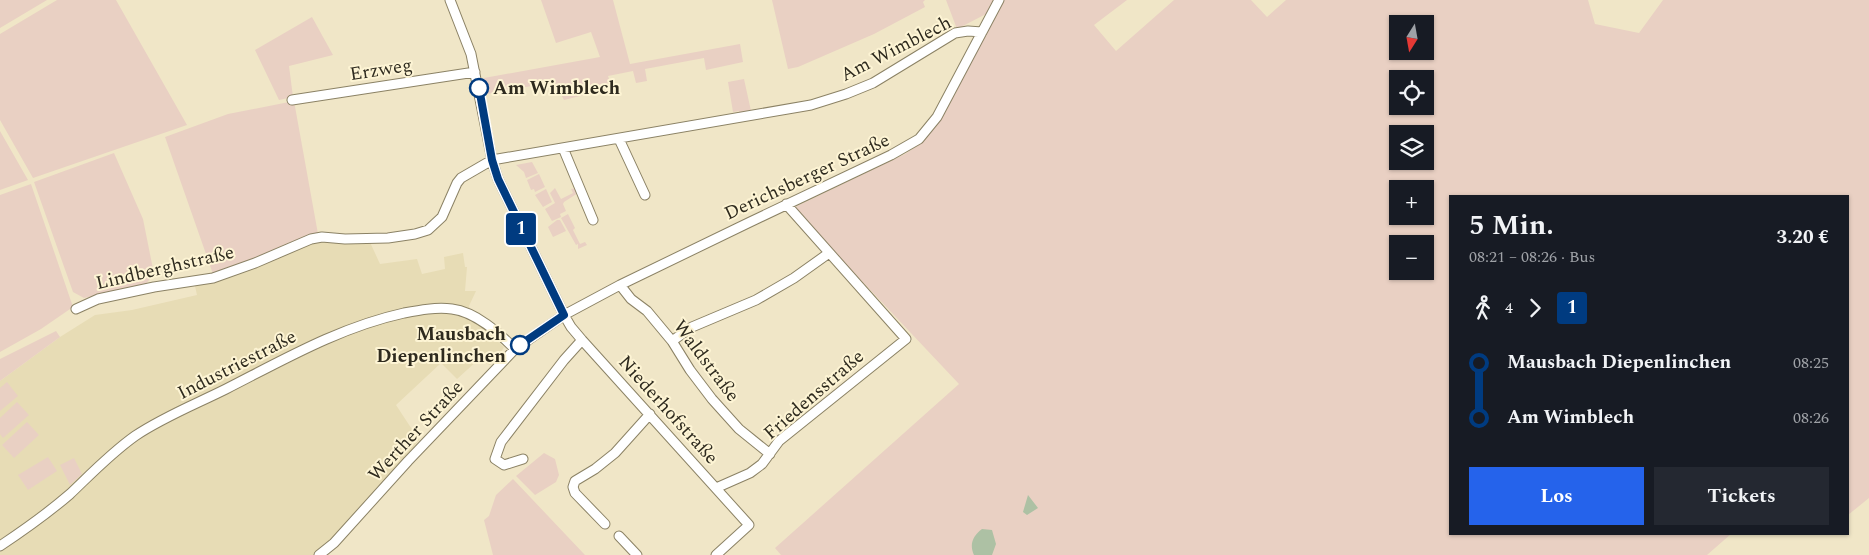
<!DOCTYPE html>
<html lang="de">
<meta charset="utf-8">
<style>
body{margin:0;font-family:Spectral,serif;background:#242831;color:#f1f3f6;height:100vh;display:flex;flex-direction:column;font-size:19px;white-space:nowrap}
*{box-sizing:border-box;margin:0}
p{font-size:16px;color:#9ea1a6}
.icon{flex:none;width:28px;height:28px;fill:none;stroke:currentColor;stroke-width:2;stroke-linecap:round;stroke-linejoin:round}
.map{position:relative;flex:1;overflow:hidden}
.drawer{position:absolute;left:1449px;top:195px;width:400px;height:340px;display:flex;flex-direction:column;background:#171b24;border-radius:0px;box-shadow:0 1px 4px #0004}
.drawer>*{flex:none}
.badge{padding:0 10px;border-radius:4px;font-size:18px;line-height:32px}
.needle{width:32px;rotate:191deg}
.tools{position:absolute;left:1389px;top:15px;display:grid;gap:10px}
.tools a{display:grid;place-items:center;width:45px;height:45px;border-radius:0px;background:#171b24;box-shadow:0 1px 4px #0004;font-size:25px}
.map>.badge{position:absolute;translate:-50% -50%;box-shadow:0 0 0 2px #fff}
.legs{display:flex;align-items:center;gap:8px;height:55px;padding:0 20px;font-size:16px}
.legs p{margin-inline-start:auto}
.overview{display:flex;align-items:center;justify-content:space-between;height:85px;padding:0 20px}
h1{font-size:28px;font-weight:700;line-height:38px}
.action{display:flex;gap:10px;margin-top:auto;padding:10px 20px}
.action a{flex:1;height:58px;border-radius:0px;background:#2563eb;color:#fff;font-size:20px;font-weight:700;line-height:58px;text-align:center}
.action a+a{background:#242831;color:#f1f3f6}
ul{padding:0 20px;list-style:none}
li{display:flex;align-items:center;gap:18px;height:55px;font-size:19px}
li i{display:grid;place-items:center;width:8px;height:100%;margin:0 6px;background:currentColor}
li i::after{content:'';width:12px;height:12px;margin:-6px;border:4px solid;border-radius:50%;background:#171b24}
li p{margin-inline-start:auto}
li:first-child i{background:linear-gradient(#0000 50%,currentColor 0)}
li:last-child i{background:linear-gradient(currentColor 50%,#0000 0)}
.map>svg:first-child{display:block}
.built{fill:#e7dcb5}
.green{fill:#e9d0c3;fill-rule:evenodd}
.water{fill:#adc1a4}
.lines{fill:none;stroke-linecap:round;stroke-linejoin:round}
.minor-casing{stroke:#8b8265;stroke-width:11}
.minor{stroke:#fff;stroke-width:9}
.line-1-casing{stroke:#fff;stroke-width:11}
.line-1{stroke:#003b80;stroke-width:8}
.stop-1-dot{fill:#fff;stroke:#003b80;stroke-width:2.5}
.labels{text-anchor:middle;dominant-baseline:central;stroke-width:4;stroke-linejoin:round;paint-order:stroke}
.street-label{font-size:19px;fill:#2e2a1e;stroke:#fdf4d4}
.stop-label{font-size:19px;font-weight:bold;fill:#2e2a1e;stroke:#fdf4d4;text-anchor:start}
</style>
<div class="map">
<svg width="1869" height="555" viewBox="0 0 1869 555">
<rect width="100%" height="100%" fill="#f0e6c7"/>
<path class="built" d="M 319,240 L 369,240 L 380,264 L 417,259 L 422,274 L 445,269 L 444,257 L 463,253 L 465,267 L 467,267 L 465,291 L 476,291 L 469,306 L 473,320 L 504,347 L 497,359 L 490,365 L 478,360 L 457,379 L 441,363 L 396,405 L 419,440 L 338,546 L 326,555 L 0,555 L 0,381 L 60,337 L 95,315 L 132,310 L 197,295 L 195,286 L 241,270 Z"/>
<path class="green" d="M 0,0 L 47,0 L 0,28 Z
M 57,0 L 116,0 L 187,125 L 33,178 L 0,120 L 0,34 Z
M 541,0 L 613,0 L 630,64 L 740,44 L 743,62 L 706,70 L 704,58 L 645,69 L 647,81 L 636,83 L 633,71 L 608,76 L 612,88 L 564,100 L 554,82 L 487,94 L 484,78 L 600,57 L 591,32 L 556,43 Z
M 772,0 L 925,0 L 923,2 L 925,7 L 874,34 L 798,67 L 788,69 Z
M 946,0 L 994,0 L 986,14 L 957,29 Z
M 1003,0 L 1127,0 L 1094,25 L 1116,51 L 1174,0 L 1251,0 L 1267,17 L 1286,0 L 1588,0 L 1595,24 L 1639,33 L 1663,0 L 1869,0 L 1869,498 L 1848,515 L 1848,196 L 1450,196 L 1450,534 L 1731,534 L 1707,555 L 781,555 L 775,548 L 959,384 L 793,208 L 905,154 L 920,144 L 933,130 L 939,121 L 955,94 ZM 1398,24 L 1425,24 L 1425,51 L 1398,51 ZM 1398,79 L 1425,79 L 1425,106 L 1398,106 ZM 1398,134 L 1425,134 L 1425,161 L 1398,161 ZM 1398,189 L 1425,189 L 1425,216 L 1398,216 ZM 1398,244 L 1425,244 L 1425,271 L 1398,271 Z
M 312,17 L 333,55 L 289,66 L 293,97 L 279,100 L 255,50 Z
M 744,79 L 751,111 L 739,114 L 739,111 L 733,112 L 728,82 Z
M 294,101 L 318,234 L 213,274 L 165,137 L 228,114 Z
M 0,131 L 28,180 L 0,190 Z
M 114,153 L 143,219 L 154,274 L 145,285 L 84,298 L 73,292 L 34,182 Z
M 532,162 L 538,173 L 526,178 L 524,172 L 516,165 Z
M 539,174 L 545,187 L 535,192 L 534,189 L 531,190 L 527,180 Z
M 31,184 L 73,307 L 41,329 L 0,352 L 0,195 Z
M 555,188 L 561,199 L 573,193 L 571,189 L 576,188 L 578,193 L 564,202 L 563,204 L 566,211 L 560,214 L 561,217 L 552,221 L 545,209 L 555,203 L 550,193 Z
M 546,189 L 552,202 L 543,207 L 535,195 Z
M 568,214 L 575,228 L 573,230 L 580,244 L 585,242 L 587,245 L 578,249 L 578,244 L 576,245 L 561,218 Z
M 557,220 L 560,220 L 566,231 L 553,237 L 548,227 Z
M 56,331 L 60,337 L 0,381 L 0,359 Z
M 7,382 L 18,396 L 0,411 L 0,388 Z
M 17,402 L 29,415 L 3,438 L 0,434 L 0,418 Z
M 27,422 L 39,435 L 14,458 L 2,445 Z
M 544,453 L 555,459 L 559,475 L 556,482 L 535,495 L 516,476 Z
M 48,457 L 57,471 L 28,490 L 18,475 Z
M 74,458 L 82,474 L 70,485 L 60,465 Z
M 513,479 L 585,555 L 493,555 L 484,520 L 489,516 L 496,495 Z"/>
<path class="water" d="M 1028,495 L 1038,508 L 1027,515 L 1023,512 Z
M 982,529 L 992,530 L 996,544 L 992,555 L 974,555 C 969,544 973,536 982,529 Z"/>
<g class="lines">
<defs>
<path id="minor" d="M 450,0 L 471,54 L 492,160 L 498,179 L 564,315 L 571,327 L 582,340 L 749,525 L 716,555
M 292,100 L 475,72
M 619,139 L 645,195
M 563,148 L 593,220
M 620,285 L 631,299 L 647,311 L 672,341 L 690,370 L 712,399 L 739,429 L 770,454
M 76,309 L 98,299 L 154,287 L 213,278 L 255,263 L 311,239 L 322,237 L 345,239 L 388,238 L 415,234 L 428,230 L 442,217 L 457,183 L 461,178 L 492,160 L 811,105 L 846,94 L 873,83 L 955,33 L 968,31 L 982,32
M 672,341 L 692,327 L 756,300 L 794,278 L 829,253
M 523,459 L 504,465 L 495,459 L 501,442 L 564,360 L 582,340
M 716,488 L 750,473 L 762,464 L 779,441 L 906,339 L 786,204
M 605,524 L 575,493 L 573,487 L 575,481 L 595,469 L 615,453 L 650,414
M 619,536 L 637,555
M 0,546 C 24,530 48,513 70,494 C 91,474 111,453 135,436 C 163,417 196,404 226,389 C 283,360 340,327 404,313 C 420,310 436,307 452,309 C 476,312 499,333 515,349
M 319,555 L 334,543 L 408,461 L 515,349 L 564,315 L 620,285 L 748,223 L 891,155 L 919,139 L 937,117 L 999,0"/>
</defs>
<use href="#minor" class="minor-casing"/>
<use href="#minor" class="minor"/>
</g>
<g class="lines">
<defs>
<path id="line-1" d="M 479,88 L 492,160 L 498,179 L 564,315 L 520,345"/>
</defs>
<use href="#line-1" class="line-1-casing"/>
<use href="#line-1" class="line-1"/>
</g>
<g class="stop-1-dot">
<circle cx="479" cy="88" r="9"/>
<circle cx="520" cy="345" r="9"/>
</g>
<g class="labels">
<g class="street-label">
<text transform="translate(896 49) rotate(-27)">Am Wimblech</text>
<text transform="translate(381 70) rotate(-9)">Erzweg</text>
<text transform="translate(807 177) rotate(-25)">Derichsberger Straße</text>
<text transform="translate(165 268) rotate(-13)">Lindberghstraße</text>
<text transform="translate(706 361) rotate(53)">Waldstraße</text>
<text transform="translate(237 365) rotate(-27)">Industriestraße</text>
<text transform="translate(814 395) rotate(-41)">Friedensstraße</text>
<text transform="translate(668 410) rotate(48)">Niederhofstraße</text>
<text transform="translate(416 431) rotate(-47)">Werther Straße</text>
</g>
<g class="stop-label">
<text x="493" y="88">Am Wimblech</text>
<text x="506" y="334" text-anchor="end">Mausbach<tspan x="506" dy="22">Diepenlinchen</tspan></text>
</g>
</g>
</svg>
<div class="tools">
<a><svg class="needle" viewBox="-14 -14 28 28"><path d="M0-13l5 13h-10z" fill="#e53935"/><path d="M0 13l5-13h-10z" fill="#9ea1a6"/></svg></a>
<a><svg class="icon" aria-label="locate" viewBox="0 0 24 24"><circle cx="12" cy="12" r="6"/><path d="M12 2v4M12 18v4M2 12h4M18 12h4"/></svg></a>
<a><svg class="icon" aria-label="layers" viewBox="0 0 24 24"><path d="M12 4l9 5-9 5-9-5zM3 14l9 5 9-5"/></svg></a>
<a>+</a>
<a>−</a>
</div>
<b class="badge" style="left:521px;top:229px;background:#003b80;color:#fff">1</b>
<section class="drawer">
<div class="overview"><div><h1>5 Min.</h1><p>08:21 – 08:26 · Bus</p></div><b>3.20 €</b></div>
<div class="legs"><svg class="icon" aria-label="walk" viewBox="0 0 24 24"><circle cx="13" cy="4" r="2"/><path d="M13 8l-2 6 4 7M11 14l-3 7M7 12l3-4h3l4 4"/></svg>4<svg class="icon" aria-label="forward" viewBox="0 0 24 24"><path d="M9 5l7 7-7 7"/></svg><b class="badge" style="background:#003b80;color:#fff">1</b></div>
<ul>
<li><i style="color:#003b80"></i><b>Mausbach Diepenlinchen</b><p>08:25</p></li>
<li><i style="color:#003b80"></i><b>Am Wimblech</b><p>08:26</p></li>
</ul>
<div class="action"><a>Los</a><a>Tickets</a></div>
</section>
</div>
